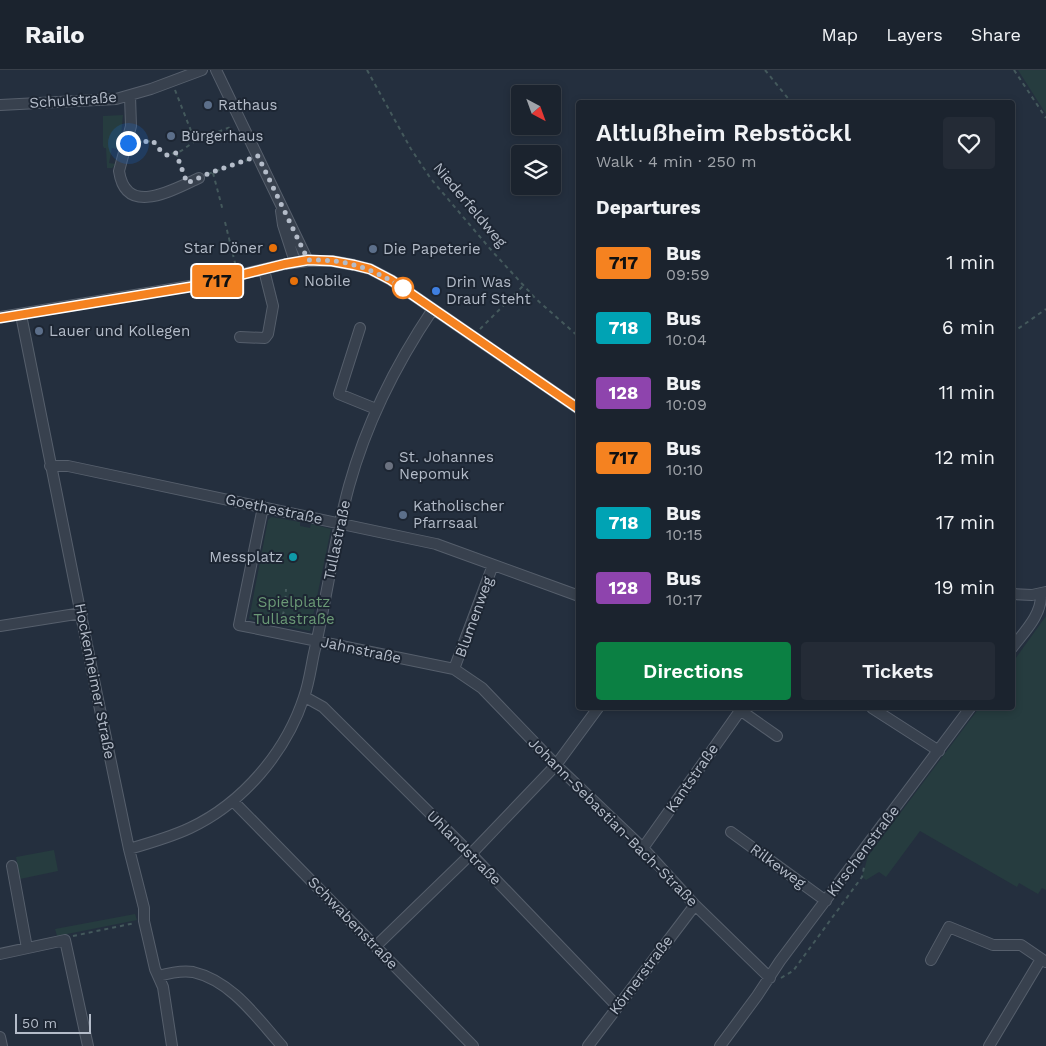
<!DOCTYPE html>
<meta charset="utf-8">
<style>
body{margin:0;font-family:"Work Sans",sans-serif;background:#242b36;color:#f1f3f6;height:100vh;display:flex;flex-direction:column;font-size:19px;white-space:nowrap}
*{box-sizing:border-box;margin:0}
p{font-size:16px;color:#a0a4aa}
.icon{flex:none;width:28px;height:28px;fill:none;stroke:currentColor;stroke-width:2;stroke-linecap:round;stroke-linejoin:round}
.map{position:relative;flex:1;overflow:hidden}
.drawer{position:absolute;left:576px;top:30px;width:439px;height:610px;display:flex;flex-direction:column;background:#1b232e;border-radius:5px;box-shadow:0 2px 8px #0003,0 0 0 1px #39404a}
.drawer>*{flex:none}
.badge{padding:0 10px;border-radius:4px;font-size:18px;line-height:32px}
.needle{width:32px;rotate:139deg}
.buttons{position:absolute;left:511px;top:15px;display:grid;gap:10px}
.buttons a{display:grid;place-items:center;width:50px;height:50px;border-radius:5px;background:#1b232e;box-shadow:0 2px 8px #0003,0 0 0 1px #39404a;font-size:25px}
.scale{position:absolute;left:15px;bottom:12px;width:76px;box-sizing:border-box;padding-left:5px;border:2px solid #b4bcc9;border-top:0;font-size:14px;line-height:18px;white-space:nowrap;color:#b4bcc9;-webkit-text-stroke:4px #1d2633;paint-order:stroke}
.you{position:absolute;width:25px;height:25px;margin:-12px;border:4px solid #fff;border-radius:50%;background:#1a73e8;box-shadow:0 0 0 8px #1a73e833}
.map>.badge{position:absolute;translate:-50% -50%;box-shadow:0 0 0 2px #fff}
h2{padding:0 20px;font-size:19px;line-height:45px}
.round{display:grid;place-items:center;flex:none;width:52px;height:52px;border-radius:5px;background:#242b36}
.headline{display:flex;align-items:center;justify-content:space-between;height:85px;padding:0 20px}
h1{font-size:24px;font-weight:600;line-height:38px}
.action{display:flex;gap:10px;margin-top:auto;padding:10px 20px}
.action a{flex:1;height:58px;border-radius:5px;background:#0b8043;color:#fff;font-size:20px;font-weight:600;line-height:58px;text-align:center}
.action a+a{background:#242b36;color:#f1f3f6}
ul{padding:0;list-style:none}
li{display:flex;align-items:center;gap:15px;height:65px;padding:0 20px}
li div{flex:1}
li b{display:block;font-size:19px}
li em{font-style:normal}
li .badge{min-width:55px;font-weight:700;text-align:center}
header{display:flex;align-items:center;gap:30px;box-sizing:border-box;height:70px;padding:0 25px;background:#1b232e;border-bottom:1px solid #39404a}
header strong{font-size:24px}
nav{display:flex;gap:28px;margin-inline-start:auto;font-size:18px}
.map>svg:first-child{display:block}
.green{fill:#263c3f}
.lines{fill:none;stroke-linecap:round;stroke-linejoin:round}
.minor-casing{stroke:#565f6c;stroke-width:12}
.path{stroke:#44595c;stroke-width:2;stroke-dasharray:4 4;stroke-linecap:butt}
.minor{stroke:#38414e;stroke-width:10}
.line-casing{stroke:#fff;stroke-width:11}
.line{stroke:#f58220;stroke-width:8}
.walk{stroke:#b4bcc9;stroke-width:5;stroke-dasharray:0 9}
.service-dot{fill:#5c6f8a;stroke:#1d2633;stroke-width:2}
.food-dot{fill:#e8710a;stroke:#1d2633;stroke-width:2}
.stop-dot{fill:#fff;stroke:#f58220;stroke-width:2.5}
.shop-dot{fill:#3f7fe0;stroke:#1d2633;stroke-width:2}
.worship-dot{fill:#6b7280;stroke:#1d2633;stroke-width:2}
.culture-dot{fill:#0f9aa8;stroke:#1d2633;stroke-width:2}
.labels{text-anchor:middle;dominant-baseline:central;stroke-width:4;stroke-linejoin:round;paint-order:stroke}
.street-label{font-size:15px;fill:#b4bcc9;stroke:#1d2633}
.poi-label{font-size:15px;fill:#b4bcc9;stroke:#1d2633;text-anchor:start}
.park-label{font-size:15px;fill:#6b9a76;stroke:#1d2633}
</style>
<header>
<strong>Railo</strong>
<nav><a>Map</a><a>Layers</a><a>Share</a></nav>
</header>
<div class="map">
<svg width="1046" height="976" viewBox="0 0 1046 976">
<rect width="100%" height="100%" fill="#242f3e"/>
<path class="green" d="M 1018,0 L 1046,0 L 1046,44 Z
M 123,45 L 120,76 L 119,80 L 112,78 L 109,93 L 116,94 L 112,98 L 107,98 L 106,78 L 104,78 L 103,76 L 103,46 Z
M 271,447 L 300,452 L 300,456 L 310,458 L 311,454 L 331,459 L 310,561 L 249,549 L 268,450 Z
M 1046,546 L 1046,820 L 1042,818 L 1038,824 L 1019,813 L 1017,817 L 920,761 L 886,807 L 879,802 L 866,810 L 862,807 L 868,786 L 979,638 L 1012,638 L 1013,592 Z
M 54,780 L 58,801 L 20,809 L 16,787 Z
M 135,844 L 137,850 L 57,866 L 55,859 Z"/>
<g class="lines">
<defs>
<path id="minor" d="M 216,0 L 308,191
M 130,26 L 131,56 L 119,101 C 126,148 174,119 199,108
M 0,35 L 116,29 L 151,19 L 202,0
M 281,141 L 283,155 L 295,192
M 21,245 L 96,620 L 129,779 L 144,838 L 144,851 L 155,899 L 163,917 L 172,976
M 0,247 L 196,215 L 285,194 L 308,191 L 332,191 L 354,195 L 370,199 L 391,210 L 579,339
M 360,258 L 339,324 L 376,339
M 240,267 L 265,268 L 268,264 L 273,236 L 264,200
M 50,396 L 68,396 L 436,474 L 579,526
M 263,437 L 239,555 L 454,599 L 482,618 L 556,695 L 643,778 L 695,835 L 770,908
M 1012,524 L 1032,525 L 1046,522
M 0,556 L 82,543
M 1012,578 C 1024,562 1042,545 1041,524
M 454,599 L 493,495
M 305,627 L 323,637 L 471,784 L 617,936
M 872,638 L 939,681
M 740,640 L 777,666
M 233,731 L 473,976
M 731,762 L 826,831
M 643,778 L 742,638
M 129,779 C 150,773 171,767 190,758 C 243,733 286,682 304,627 C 309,613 311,597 314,583 C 327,527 334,471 349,416 C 367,351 396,294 433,239
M 12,796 L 27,878
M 376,876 L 471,784 L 556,695 L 598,638
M 0,884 L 65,870 L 88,976
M 931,890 L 949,857 L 993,875 L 1021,875 L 1046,892
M 158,906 C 169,903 182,900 193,902 C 232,911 257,948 282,976
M 0,967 L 2,976
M 588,976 L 695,835
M 720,976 L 757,926 L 780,891 L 970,638
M 989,976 L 1041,889"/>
</defs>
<use href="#minor" class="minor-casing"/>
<path class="path" d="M 367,0 L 411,79 L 431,109 L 492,181 L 536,229 L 579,267
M 765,0 L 791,32
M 1014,0 L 1046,48
M 175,20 L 195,71 L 233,56
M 138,72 L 153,71 L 160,80 L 167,85 L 181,81 L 195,71
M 176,83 L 184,104
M 213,103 L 223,141
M 208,104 L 248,90
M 225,152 L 236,197
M 480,259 L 524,215
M 1012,263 L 1046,239
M 280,553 L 285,538 L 286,519
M 73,866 L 135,853
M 781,908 L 793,901 L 862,807 L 864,797"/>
<use href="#minor" class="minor"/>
</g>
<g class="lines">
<defs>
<path id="line" d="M 0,248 L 196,216 L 285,194 L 308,190 L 332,191 L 354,195 L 370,199 L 391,210 L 579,339"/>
</defs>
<use href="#line" class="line-casing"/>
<use href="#line" class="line"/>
<path class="walk" d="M 128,73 L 153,71 L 160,80 L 167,85 L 176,83 L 187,113 L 210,103 L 258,86 L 308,190 C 347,189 371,198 403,218"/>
</g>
<g class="service-dot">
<circle cx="208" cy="35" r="5"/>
<circle cx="171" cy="66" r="5"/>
<circle cx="373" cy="179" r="5"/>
<circle cx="39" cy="261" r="5"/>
<circle cx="403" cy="445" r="5"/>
</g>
<g class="food-dot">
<circle cx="273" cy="178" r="5"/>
<circle cx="294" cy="211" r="5"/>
</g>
<circle class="stop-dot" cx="403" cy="218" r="10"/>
<circle class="shop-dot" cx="436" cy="221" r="5"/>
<circle class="worship-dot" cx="389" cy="396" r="5"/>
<circle class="culture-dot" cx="293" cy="487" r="5"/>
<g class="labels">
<g class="street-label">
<text transform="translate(73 30) rotate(-4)">Schulstraße</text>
<text transform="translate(470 135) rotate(50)">Niederfeldweg</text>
<text transform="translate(274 439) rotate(12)">Goethestraße</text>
<text transform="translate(337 470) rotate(-78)">Tullastraße</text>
<text transform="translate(474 547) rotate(-70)">Blumenweg</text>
<text transform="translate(361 580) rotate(12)">Jahnstraße</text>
<text transform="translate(95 611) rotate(79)">Hockenheimer Straße</text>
<text transform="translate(692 708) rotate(-55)">Kantstraße</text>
<text transform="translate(613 752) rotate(45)">Johann-Sebastian-Bach-Straße</text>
<text transform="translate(464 778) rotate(45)">Uhlandstraße</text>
<text transform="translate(863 781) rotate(-53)">Kirschenstraße</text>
<text transform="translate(778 796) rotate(36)">Rilkeweg</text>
<text transform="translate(353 853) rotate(46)">Schwabenstraße</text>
<text transform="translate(641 905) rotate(-53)">Körnerstraße</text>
</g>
<g class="poi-label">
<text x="218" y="35">Rathaus</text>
<text x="181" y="66">Bürgerhaus</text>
<text x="263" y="178" text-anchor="end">Star Döner</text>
<text x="383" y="179">Die Papeterie</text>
<text x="304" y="211">Nobile</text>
<text x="446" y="212">Drin Was<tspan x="446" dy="17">Drauf Steht</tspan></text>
<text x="49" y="261">Lauer und Kollegen</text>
<text x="399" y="387">St. Johannes<tspan x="399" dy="17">Nepomuk</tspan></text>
<text x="413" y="436">Katholischer<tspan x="413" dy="17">Pfarrsaal</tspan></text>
<text x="283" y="487" text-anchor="end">Messplatz</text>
</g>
<g class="park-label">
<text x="294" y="532">Spielplatz<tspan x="294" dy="17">Tullastraße</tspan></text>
</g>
</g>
</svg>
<div class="buttons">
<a><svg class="needle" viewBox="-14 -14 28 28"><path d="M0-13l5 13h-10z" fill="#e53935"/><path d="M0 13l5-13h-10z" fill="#a0a4aa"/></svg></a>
<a><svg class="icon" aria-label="layers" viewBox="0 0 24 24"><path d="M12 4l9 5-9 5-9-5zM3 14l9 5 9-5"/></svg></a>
</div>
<div class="scale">50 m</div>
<div class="you" style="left:128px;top:73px"></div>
<b class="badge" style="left:217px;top:211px;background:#f58220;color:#111">717</b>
<section class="drawer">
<div class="headline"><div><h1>Altlußheim Rebstöckl</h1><p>Walk · 4 min · 250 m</p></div><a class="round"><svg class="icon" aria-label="heart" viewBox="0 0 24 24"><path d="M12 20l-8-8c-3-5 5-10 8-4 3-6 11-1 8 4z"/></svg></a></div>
<h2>Departures</h2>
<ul>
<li><span class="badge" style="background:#f58220;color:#111">717</span><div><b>Bus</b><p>09:59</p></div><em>1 min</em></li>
<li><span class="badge" style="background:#00a3b4;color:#fff">718</span><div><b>Bus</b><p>10:04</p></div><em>6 min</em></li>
<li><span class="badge" style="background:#8e44ad;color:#fff">128</span><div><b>Bus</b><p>10:09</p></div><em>11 min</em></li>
<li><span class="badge" style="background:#f58220;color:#111">717</span><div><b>Bus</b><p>10:10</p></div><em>12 min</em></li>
<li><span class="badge" style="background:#00a3b4;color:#fff">718</span><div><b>Bus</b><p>10:15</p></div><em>17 min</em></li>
<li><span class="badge" style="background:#8e44ad;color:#fff">128</span><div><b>Bus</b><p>10:17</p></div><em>19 min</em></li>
</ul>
<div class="action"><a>Directions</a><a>Tickets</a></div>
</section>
</div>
